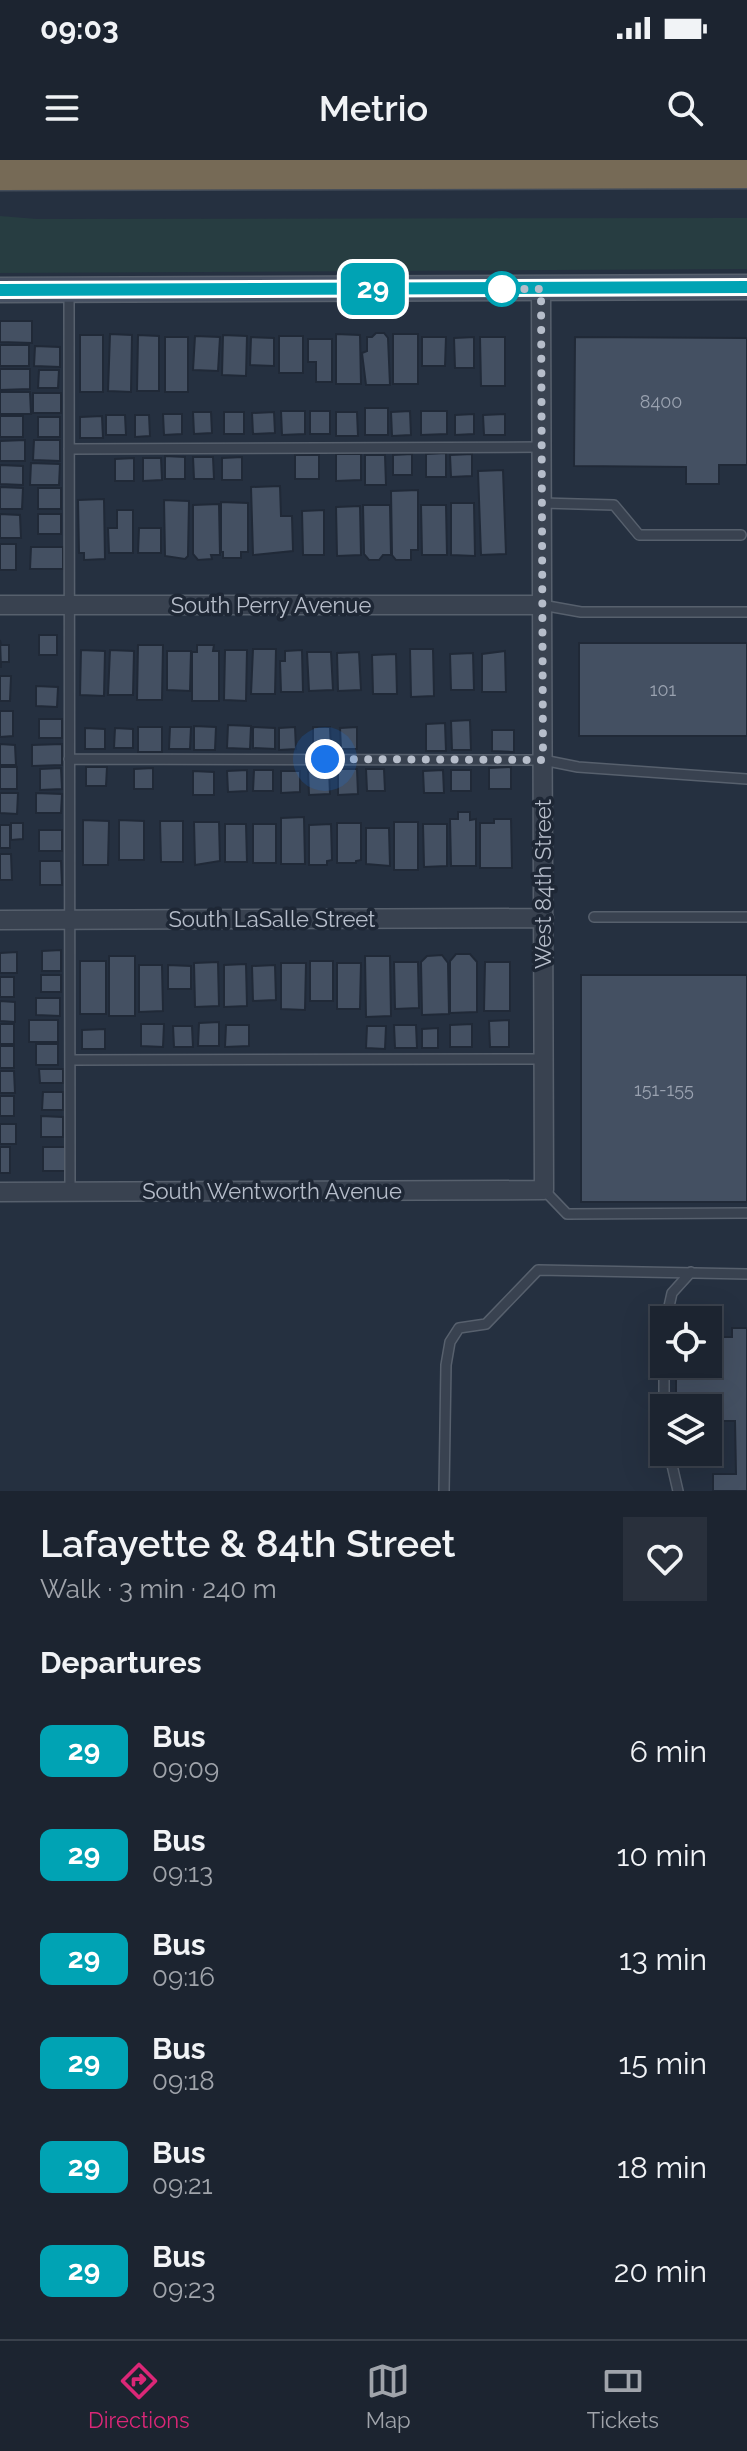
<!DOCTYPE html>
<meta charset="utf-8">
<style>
body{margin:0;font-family:Raleway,sans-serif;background:#29303c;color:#f1f3f6;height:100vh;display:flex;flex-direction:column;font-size:30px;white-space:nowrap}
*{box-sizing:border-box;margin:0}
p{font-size:26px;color:#a0a4ab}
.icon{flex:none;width:44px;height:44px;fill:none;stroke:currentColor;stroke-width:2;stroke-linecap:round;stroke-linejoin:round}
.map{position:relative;height:1331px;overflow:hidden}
.panel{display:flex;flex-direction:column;background:#1c2430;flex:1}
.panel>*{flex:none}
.badge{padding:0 16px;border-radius:12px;font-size:28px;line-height:52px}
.fabs{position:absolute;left:650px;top:1146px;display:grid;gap:16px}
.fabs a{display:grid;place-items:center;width:72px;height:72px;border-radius:0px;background:#1c2430;box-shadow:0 8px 32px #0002,0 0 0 2px #3a414c;font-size:40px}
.you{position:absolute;width:40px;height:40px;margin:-20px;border:6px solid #fff;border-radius:50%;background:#1a73e8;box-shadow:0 0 0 12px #1a73e833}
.map>.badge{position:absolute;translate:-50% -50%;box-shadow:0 0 0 4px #fff}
h2{padding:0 40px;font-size:30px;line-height:72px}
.round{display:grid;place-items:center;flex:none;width:84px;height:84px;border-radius:0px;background:#29303c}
.summary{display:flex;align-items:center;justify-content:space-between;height:136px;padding:0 40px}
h1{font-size:38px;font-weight:600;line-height:60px}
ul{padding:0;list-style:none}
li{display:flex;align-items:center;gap:24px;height:104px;padding:0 40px}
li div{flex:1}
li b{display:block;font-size:30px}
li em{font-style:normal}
li .badge{min-width:88px;font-weight:700;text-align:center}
.status{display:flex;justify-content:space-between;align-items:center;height:56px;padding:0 40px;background:#1c2430;direction:ltr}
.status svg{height:22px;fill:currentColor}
header{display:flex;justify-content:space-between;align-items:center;height:104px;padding:0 40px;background:#1c2430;font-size:36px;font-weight:600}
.menu{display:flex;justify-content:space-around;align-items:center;height:112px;border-top:2px solid #3a414c;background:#1c2430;font-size:22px;color:#a0a4ab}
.menu a{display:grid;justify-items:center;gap:4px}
.menu .active{color:#db2777}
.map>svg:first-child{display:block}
.green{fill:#273d41}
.building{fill:#445062;stroke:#202937;stroke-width:2}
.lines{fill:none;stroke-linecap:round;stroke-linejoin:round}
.service-casing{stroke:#57606d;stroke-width:12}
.minor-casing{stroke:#57606d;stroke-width:21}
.secondary-casing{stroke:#57606d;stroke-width:27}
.motorway-casing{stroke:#444d5a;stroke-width:35}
.service{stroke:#394250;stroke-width:9}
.minor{stroke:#394250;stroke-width:18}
.secondary{stroke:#475163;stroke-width:24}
.motorway{stroke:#766a56;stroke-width:32}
.line-casing{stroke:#fff;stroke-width:18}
.line{stroke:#00a3b4;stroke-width:12}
.walk{stroke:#b6bdca;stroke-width:8;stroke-dasharray:0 14.4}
.stop-dot{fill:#fff;stroke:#00a3b4;stroke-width:4}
.labels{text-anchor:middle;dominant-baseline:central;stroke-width:7;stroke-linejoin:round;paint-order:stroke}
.number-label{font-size:18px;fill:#9aa2b0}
.street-label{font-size:22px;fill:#b6bdca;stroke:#1e2735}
</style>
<div class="status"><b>09:03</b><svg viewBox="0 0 49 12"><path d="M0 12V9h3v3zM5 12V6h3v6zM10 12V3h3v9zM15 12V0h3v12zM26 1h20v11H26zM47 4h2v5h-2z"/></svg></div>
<header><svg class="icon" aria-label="menu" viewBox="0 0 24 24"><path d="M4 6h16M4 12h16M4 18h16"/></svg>Metrio<svg class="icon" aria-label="search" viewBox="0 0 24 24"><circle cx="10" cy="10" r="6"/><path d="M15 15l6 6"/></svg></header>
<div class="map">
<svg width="747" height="1331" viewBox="0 0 747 1331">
<rect width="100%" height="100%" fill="#253040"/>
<path class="green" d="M 0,56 L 37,59 L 747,58 L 747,109 L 0,113 Z"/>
<path class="building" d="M 0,161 L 32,161 L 32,183 L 0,182 Z
M 376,173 L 384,173 L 388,178 L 390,225 L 366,225 L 362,193 L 367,191 L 367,177 L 372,177 Z
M 110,174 L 132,175 L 131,232 L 108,231 Z
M 336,174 L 360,175 L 361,224 L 336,224 Z
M 393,174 L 418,174 L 418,224 L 393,224 Z
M 80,175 L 103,175 L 103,232 L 80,232 Z
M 138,175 L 159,176 L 159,231 L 137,231 Z
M 223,175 L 247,176 L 246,216 L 222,215 Z
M 195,176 L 220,177 L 218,211 L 193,210 Z
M 279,176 L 303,176 L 303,213 L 279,213 Z
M 165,177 L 188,177 L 188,232 L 165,232 Z
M 251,177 L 274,178 L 274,206 L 250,205 Z
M 422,177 L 446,177 L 445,206 L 422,206 Z
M 474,177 L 474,208 L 455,208 L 454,178 Z
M 480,177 L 505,177 L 505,226 L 481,226 Z
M 575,177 L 747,178 L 747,305 L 719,305 L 719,324 L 686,324 L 686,307 L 574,306 Z
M 308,179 L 332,179 L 332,222 L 316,222 L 316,202 L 308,202 Z
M 0,185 L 29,185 L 29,206 L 0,206 Z
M 35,186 L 60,187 L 60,207 L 34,206 Z
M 0,209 L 30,209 L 30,229 L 0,230 Z
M 39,210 L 59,210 L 58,228 L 38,228 Z
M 0,232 L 30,232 L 31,254 L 0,254 Z
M 33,233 L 61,233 L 61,253 L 33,253 Z
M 365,248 L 388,248 L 388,275 L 365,275 Z
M 281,251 L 305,251 L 305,274 L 282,275 Z
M 310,251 L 330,251 L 330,274 L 310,274 Z
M 410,251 L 411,275 L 392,276 L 391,252 Z
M 421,251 L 447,251 L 447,274 L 421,275 Z
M 193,252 L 211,252 L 212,273 L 194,274 Z
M 224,252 L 244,252 L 244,274 L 224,274 Z
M 274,252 L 275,273 L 253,274 L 252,253 Z
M 336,252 L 357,252 L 358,276 L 336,276 Z
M 163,254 L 182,254 L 182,274 L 164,275 Z
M 474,254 L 474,274 L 455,275 L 455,255 Z
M 505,254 L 505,275 L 484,275 L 483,255 Z
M 106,255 L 125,255 L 126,275 L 106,275 Z
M 135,255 L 149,255 L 150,276 L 135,277 Z
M 0,256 L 23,256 L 23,277 L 0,277 Z
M 102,256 L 103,278 L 80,278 L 80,257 Z
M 38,257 L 60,257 L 60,277 L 38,277 Z
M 25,280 L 25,301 L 0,301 L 0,281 Z
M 34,280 L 60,280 L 60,301 L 33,300 Z
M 446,293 L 446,317 L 426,317 L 426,294 Z
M 336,294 L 361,294 L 361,320 L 336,321 Z
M 412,294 L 412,315 L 393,315 L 393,295 Z
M 472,294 L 472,316 L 451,317 L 450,295 Z
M 295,295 L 319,295 L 319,319 L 295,319 Z
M 365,295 L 385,295 L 386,325 L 365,325 Z
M 165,296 L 185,297 L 185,319 L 165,319 Z
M 193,297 L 213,297 L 214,319 L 194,319 Z
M 242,297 L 242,320 L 222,320 L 222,298 Z
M 134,298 L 134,321 L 115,321 L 115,299 Z
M 143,298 L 161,298 L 162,320 L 143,321 Z
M 31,303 L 60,304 L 59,325 L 30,325 Z
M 0,305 L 23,306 L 23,325 L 0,324 Z
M 503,310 L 506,394 L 481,395 L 478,311 Z
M 280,326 L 281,356 L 292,356 L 293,391 L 253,395 L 251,327 Z
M 0,327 L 23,328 L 22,349 L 0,349 Z
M 38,328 L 61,328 L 61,349 L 38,349 Z
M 418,330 L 418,390 L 411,390 L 411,400 L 396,400 L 392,395 L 391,331 Z
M 104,339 L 105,399 L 84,400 L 84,393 L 79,393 L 78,340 Z
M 164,340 L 189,341 L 188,396 L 185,399 L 165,396 Z
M 221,342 L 248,343 L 248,392 L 241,392 L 241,398 L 223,398 L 223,392 L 221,392 Z
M 451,343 L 474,343 L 475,396 L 451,395 Z
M 219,344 L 220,395 L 211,395 L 212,399 L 198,400 L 193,394 L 193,345 Z
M 363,345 L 390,345 L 391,395 L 383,395 L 379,400 L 369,400 L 364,394 Z
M 421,345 L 446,345 L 447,395 L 422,395 Z
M 360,346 L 361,395 L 337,396 L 336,347 Z
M 117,350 L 133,350 L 133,393 L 109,393 L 108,368 L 117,368 Z
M 324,350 L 324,395 L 303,395 L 302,351 Z
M 0,354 L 20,355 L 21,378 L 0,378 Z
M 38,354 L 61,354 L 61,374 L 38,374 Z
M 139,368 L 161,368 L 161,393 L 138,393 Z
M 0,384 L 16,384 L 16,410 L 0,410 Z
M 31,387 L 63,387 L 63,409 L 30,409 Z
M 39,475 L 57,475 L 57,495 L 39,495 Z
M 0,480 L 1,485 L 9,485 L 9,502 L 1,502 L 1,508 Z
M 579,483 L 747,483 L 747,576 L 579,576 Z
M 138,485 L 163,485 L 162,540 L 137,540 Z
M 197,485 L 214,485 L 213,491 L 219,491 L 219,541 L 192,541 L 192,492 L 197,492 Z
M 253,489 L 276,489 L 275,534 L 251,534 Z
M 410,489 L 433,489 L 434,536 L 411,537 Z
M 81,490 L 105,491 L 104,536 L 80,535 Z
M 110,490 L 134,491 L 133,535 L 108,535 Z
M 225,490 L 247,490 L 246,541 L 224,540 Z
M 302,490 L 303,532 L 281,532 L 280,501 L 285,501 L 285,491 Z
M 167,491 L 191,491 L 190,531 L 167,530 Z
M 505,491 L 506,532 L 482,532 L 482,494 Z
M 307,492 L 331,492 L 333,530 L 309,531 Z
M 359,492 L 361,530 L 338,531 L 337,493 Z
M 473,493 L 474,530 L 451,530 L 450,494 Z
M 396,494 L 397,534 L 373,534 L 372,495 Z
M 0,516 L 11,516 L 10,541 L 0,541 Z
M 36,526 L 58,527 L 57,547 L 36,546 Z
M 0,551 L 13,551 L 13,576 L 0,577 Z
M 39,559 L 62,559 L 62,578 L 39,578 Z
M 470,560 L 471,590 L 452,590 L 451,561 Z
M 445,563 L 446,591 L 426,591 L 426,564 Z
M 228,565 L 251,566 L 250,589 L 227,588 Z
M 194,566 L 216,567 L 215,590 L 194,590 Z
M 138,567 L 162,567 L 162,592 L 138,592 Z
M 170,567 L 191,567 L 190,589 L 169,589 Z
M 253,567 L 275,568 L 275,589 L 253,588 Z
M 295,567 L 296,589 L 279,590 L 279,568 Z
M 313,567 L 330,567 L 331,590 L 313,590 Z
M 357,567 L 357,589 L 341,589 L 340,568 Z
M 85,568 L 105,569 L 105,589 L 85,589 Z
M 115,568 L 133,569 L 133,588 L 114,588 Z
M 492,570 L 514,570 L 514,592 L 492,591 Z
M 0,584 L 15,585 L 16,605 L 0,605 Z
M 62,584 L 62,605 L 32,606 L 32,585 Z
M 0,607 L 17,607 L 17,629 L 0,629 Z
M 86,607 L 107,607 L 106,626 L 86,626 Z
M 511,607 L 511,629 L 489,629 L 489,608 Z
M 61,608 L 62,629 L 40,630 L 40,609 Z
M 153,608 L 153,629 L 134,629 L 134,609 Z
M 329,609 L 330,634 L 309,635 L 308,610 Z
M 338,609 L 357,609 L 358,634 L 338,635 Z
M 366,609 L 384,609 L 385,631 L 367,631 Z
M 247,610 L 247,631 L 228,632 L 227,611 Z
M 254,610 L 273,610 L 273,631 L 253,631 Z
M 443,610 L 444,633 L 424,633 L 423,611 Z
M 451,610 L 471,610 L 471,631 L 451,631 Z
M 193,611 L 214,612 L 214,635 L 193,635 Z
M 281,611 L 300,611 L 300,632 L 281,633 Z
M 0,633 L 18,633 L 17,654 L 0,653 Z
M 36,633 L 62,634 L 61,653 L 36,653 Z
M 458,652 L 470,652 L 470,660 L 476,659 L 476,706 L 451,706 L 450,659 L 458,659 Z
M 304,657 L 305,704 L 281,704 L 281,658 Z
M 494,659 L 511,659 L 512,708 L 480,708 L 480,663 L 494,663 Z
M 83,660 L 109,661 L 108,705 L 83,705 Z
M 119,660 L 144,661 L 144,700 L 119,700 Z
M 160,661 L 183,661 L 183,702 L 161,702 Z
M 194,662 L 219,662 L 220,701 L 195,705 Z
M 394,662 L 418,662 L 418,710 L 394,710 Z
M 11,663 L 23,663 L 23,679 L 11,680 Z
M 337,663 L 361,663 L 361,700 L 356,701 L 356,703 L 337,703 Z
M 225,664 L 246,664 L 247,702 L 225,702 Z
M 253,664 L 276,664 L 276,703 L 253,703 Z
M 331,664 L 332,700 L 327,701 L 327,705 L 309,705 L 309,665 Z
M 423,664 L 447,664 L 447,706 L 424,707 Z
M 0,665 L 10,665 L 10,688 L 0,688 Z
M 366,668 L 389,668 L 390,706 L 366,704 Z
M 39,670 L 62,670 L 62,691 L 39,691 Z
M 0,694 L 11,694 L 12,720 L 0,720 Z
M 40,701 L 61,701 L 62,725 L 40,725 Z
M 61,790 L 61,811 L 42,811 L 42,791 Z
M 17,792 L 17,813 L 0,813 L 0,793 Z
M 456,794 L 470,794 L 477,802 L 477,852 L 450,853 L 450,801 Z
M 442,795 L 448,803 L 449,854 L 422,855 L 421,802 L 427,796 Z
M 109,796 L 135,796 L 135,856 L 109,856 Z
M 365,796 L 390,796 L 391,856 L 366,857 Z
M 80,801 L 106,801 L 106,854 L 80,854 Z
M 310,801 L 333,801 L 333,841 L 310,841 Z
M 218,802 L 219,846 L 195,847 L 194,803 Z
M 394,802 L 418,802 L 419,848 L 395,849 Z
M 485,802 L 510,802 L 510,851 L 484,851 Z
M 281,803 L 306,803 L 305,850 L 281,849 Z
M 337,803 L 361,803 L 360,849 L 337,849 Z
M 246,804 L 247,846 L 224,847 L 224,805 Z
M 139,805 L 162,805 L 163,851 L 139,852 Z
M 168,805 L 191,806 L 191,829 L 168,829 Z
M 275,805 L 276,840 L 253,841 L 252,806 Z
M 41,815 L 61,815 L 61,832 L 41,832 Z
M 581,815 L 747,815 L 747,1042 L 581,1042 Z
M 0,817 L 14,817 L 14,837 L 0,837 Z
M 36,838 L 60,838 L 60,856 L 36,855 Z
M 0,841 L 15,842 L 15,862 L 0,861 Z
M 29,860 L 58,860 L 58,882 L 29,882 Z
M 509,860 L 509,887 L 490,887 L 489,861 Z
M 219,862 L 219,886 L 198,886 L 199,863 Z
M 0,864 L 14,864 L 14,884 L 0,884 Z
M 141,864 L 164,864 L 163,887 L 141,886 Z
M 472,864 L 472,887 L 450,887 L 450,865 Z
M 226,865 L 249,865 L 249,886 L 225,887 Z
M 394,865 L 416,865 L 417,888 L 395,888 Z
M 173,866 L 192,866 L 193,887 L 174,887 Z
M 367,866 L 386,866 L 385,889 L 366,888 Z
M 438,868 L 438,888 L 422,888 L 422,869 Z
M 105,869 L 105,889 L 82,889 L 82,870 Z
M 36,884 L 58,884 L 58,905 L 36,905 Z
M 0,886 L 14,886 L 14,908 L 0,908 Z
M 39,909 L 63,909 L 63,923 L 40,923 Z
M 0,911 L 14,911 L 15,933 L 0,933 Z
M 43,932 L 63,932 L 63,950 L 42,950 Z
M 0,936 L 14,936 L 14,956 L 0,956 Z
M 41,956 L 63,957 L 63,977 L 41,977 Z
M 0,964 L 16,964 L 16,984 L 0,984 Z
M 0,987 L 10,987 L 10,1013 L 0,1013 Z
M 43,987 L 65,987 L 65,1011 L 43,1011 Z
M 732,1168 L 747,1168 L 747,1331 L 713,1331 L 713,1314 L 736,1314 L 735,1261 L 708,1261 L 708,1248 L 676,1248 L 676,1204 L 708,1204 L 708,1177 L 732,1177 Z"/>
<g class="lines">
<defs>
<path id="service" d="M 69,131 L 70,1031
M 69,289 L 541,287
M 542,343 L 614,345 L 639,375 L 741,375
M 542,445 L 581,452 L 746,452
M 69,599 L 543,600 L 578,607 L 747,619
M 594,757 L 747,757
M 70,900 L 544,899
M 544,1030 L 567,1054 L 747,1053
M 666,1160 L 672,1133 L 691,1112
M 664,1199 L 664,1248
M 669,1292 L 678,1331
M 444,1331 L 446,1205 L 450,1182 L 459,1168 L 486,1164 L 538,1110 L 747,1114"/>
<path id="minor" d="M 0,445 L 542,445
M 0,760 L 544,758
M 0,1032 L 544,1030 L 541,129"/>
<path id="secondary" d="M 0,130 L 747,127"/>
<path id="motorway" d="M 0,14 L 747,12"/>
</defs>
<use href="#service" class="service-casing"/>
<use href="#minor" class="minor-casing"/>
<use href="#secondary" class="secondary-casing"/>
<use href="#motorway" class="motorway-casing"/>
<use href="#service" class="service"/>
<use href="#minor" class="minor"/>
<use href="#secondary" class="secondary"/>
<use href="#motorway" class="motorway"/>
</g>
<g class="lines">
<defs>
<path id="line" d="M 0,130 L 747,127"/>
</defs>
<use href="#line" class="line-casing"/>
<use href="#line" class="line"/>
<path class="walk" d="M 325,599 L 543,600 L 541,129 L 493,129 L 502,129"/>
</g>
<circle class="stop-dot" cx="502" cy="129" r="16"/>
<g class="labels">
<g class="number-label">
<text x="661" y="241">8400</text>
<text x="663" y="529">101</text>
<text x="664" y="929">151-155</text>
</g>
<g class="street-label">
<text x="271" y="445">South Perry Avenue</text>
<text transform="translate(543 724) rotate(-90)">West 84th Street</text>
<text x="272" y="759">South LaSalle Street</text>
<text x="272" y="1031">South Wentworth Avenue</text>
</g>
</g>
</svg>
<div class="fabs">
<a><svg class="icon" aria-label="locate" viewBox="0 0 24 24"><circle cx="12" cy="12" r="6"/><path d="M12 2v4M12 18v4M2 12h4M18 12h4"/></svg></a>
<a><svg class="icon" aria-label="layers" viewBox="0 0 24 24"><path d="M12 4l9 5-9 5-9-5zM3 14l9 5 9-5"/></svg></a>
</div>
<div class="you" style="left:325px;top:599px"></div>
<b class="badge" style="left:373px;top:129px;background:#00a3b4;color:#fff">29</b>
</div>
<section class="panel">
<div class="summary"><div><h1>Lafayette &amp; 84th Street</h1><p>Walk · 3 min · 240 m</p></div><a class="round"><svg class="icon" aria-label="heart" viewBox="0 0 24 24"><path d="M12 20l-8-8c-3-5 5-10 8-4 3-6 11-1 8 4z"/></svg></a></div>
<h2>Departures</h2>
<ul>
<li><span class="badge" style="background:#00a3b4;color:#fff">29</span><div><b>Bus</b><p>09:09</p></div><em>6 min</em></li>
<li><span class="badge" style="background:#00a3b4;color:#fff">29</span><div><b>Bus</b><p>09:13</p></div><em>10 min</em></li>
<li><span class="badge" style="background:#00a3b4;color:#fff">29</span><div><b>Bus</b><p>09:16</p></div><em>13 min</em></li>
<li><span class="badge" style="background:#00a3b4;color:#fff">29</span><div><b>Bus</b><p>09:18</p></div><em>15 min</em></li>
<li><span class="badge" style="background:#00a3b4;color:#fff">29</span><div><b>Bus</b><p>09:21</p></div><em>18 min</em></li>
<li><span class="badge" style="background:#00a3b4;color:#fff">29</span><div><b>Bus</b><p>09:23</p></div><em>20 min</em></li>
</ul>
</section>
<nav class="menu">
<a class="active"><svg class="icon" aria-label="directions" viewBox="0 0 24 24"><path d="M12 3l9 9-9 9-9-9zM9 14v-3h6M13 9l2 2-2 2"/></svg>Directions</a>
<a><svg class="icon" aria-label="map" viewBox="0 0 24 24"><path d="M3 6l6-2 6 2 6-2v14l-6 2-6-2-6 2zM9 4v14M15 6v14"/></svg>Map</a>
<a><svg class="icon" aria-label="tickets" viewBox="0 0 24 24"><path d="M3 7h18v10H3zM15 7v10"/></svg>Tickets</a>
</nav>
